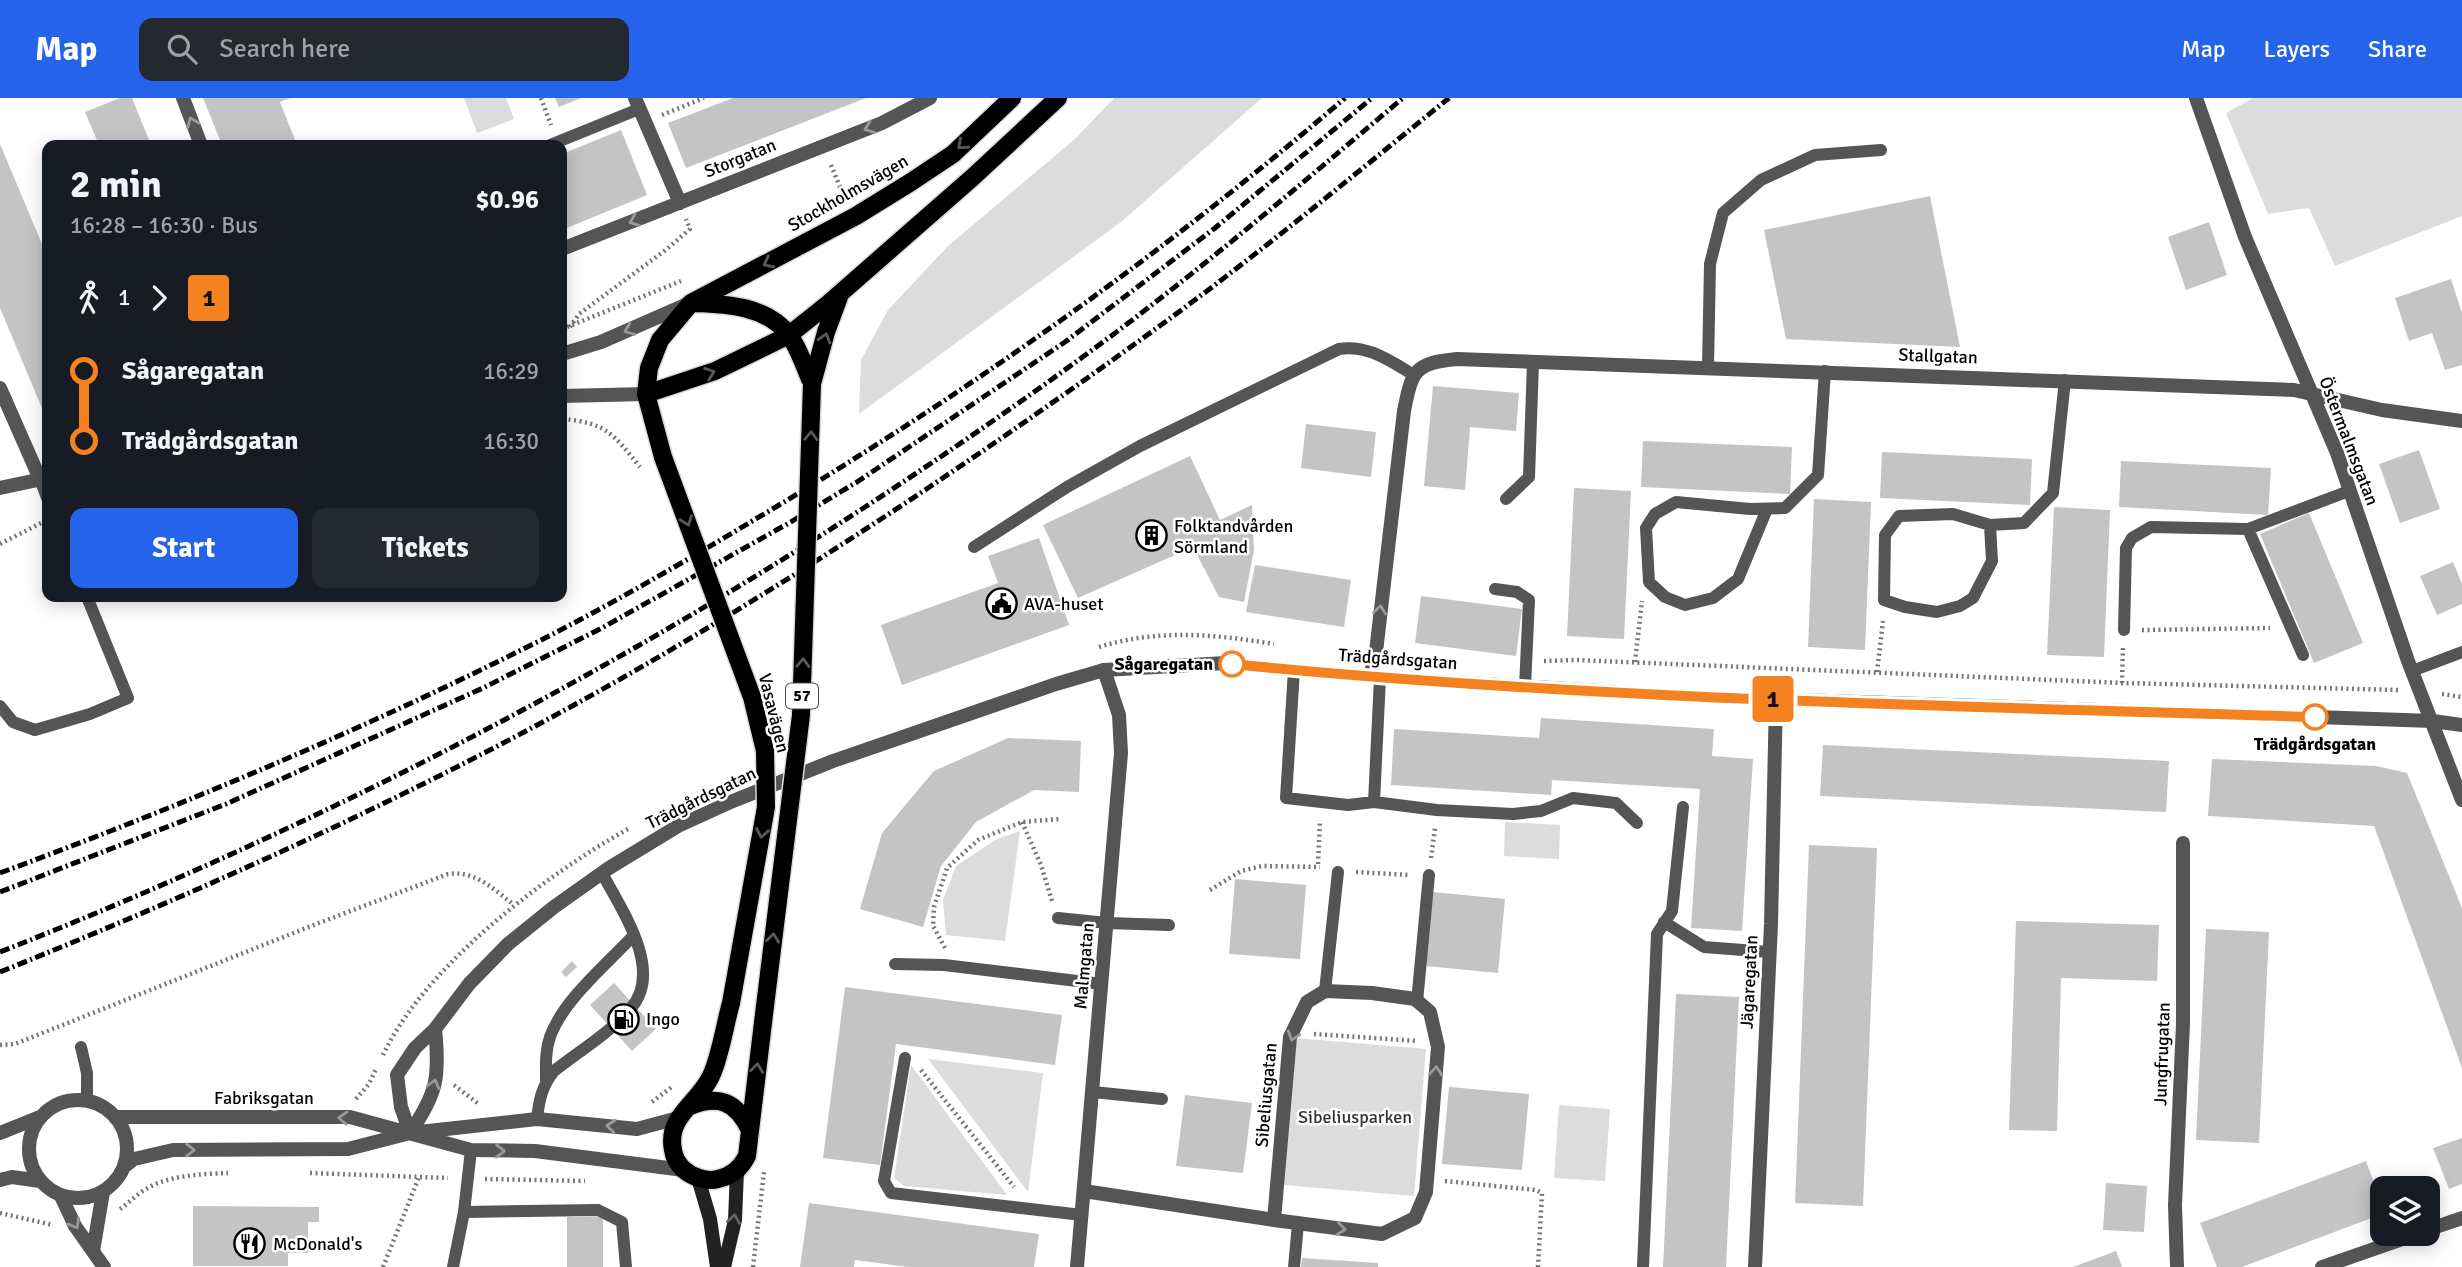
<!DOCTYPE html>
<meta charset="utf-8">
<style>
body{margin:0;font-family:Signika,sans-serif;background:#242831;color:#f1f3f6;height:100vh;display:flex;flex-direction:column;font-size:26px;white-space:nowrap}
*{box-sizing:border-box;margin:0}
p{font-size:23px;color:#9ea1a6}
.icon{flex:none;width:38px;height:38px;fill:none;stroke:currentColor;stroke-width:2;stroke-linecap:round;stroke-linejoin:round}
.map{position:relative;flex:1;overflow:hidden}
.sheet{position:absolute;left:42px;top:42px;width:525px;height:462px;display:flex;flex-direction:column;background:#171b24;border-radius:14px;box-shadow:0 4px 18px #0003}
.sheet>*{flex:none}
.badge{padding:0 14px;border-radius:5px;font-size:24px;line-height:46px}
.fabs{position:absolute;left:2370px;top:1078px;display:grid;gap:14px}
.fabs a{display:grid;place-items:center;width:70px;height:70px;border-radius:14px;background:#171b24;box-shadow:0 4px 18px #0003;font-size:35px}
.map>.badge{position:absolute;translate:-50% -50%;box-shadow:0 0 0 4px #fff}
.legs{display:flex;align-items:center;gap:10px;height:77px;padding:0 28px;font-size:23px}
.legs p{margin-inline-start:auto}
.headline{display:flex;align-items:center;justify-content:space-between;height:119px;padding:0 28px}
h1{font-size:38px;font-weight:700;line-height:52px}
.cta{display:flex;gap:14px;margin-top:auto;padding:14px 28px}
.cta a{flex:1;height:80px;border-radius:14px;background:#2563eb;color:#fff;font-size:28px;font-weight:700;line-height:80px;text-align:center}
.cta a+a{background:#242831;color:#f1f3f6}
ul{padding:0 28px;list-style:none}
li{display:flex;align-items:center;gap:24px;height:70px;font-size:26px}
li i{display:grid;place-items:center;width:10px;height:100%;margin:0 9px;background:currentColor}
li i::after{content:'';width:18px;height:18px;margin:-9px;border:5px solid;border-radius:50%;background:#171b24}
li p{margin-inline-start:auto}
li:first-child i{background:linear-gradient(#0000 50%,currentColor 0)}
li:last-child i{background:linear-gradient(currentColor 50%,#0000 0)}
header{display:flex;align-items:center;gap:42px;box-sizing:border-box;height:98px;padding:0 35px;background:#2563eb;color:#fff}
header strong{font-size:33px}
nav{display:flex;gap:38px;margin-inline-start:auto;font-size:24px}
.search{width:490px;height:63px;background:#242831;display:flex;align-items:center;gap:18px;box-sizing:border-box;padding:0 24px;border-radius:14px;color:#9ea1a6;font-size:26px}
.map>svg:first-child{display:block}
.green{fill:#dcdcdc}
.building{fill:#c4c4c4}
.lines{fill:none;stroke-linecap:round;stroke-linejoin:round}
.primary-casing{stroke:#dbdbdb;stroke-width:21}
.path{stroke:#777;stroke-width:4.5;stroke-dasharray:2 3.5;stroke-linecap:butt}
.service{stroke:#555;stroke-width:12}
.minor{stroke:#555;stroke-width:14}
.tertiary{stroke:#555;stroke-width:14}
.secondary{stroke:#222;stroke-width:14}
.primary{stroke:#000;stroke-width:18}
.rail{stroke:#000;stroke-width:5;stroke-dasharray:10 3.5 2 3.5;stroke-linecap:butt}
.primary-bridge-casing{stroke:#dbdbdb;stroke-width:21;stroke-linecap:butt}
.primary-bridge{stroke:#000;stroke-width:18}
.oneway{stroke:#999}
.oneway2{stroke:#595959}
.oneway3{stroke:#646464}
.line-1-casing{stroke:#fff;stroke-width:16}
.line-1{stroke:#f58220;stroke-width:10}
.stop-1-dot{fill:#fff;stroke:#f58220;stroke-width:3.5}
.labels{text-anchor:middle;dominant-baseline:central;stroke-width:5;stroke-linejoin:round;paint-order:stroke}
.shield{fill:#fff;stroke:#4c4c4c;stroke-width:2}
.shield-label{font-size:16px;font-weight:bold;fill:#000}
.street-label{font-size:18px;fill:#000;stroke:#fff}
.poi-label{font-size:18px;fill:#000;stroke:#fff;text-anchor:start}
.stop-label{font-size:18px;font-weight:bold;fill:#000;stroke:#fff;text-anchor:end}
.park-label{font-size:18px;fill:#333;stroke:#fff}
</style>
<header>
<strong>Map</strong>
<div class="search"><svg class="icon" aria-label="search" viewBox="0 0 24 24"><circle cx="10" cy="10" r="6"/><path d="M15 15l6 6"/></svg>Search here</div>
<nav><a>Map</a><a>Layers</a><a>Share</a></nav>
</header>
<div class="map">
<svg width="2462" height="1169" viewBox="0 0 2462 1169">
<rect width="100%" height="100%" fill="#fff"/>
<path class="green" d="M 464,0 L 506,0 L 514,21 L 477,35 Z
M 1114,0 L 1262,0 L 1121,124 L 859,316 L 861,262 L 888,212 L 948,148 L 1076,40 Z
M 2253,0 L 2462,0 L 2462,118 L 2335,168 L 2309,110 L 2268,116 L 2226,15 Z
M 1505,724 L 1560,727 L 1559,761 L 1504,758 Z
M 1020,733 L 1005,843 L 946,837 L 943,802 L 956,768 L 997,741 Z
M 1296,940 L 1426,951 L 1414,1098 L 1283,1087 Z
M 928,961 L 1043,975 L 1028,1094 Z
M 911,967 L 1007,1097 L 904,1088 L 894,1080 Z
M 1559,1007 L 1610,1011 L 1605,1083 L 1554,1080 Z"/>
<path class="building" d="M 120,0 L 132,0 L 151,47 L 99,47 L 85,14 Z
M 203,0 L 290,0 L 280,4 L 297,47 L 222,47 Z
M 555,0 L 581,0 L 559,9 Z
M 733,0 L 866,0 L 686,70 L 668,25 Z
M 621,32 L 647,97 L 562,132 L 562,56 Z
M 0,46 L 47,158 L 47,313 L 44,315 L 0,210 Z
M 1930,98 L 1960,249 L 1786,241 L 1764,132 Z
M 2209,124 L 2227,177 L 2186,192 L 2168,139 Z
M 2451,181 L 2462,215 L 2462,267 L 2445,272 L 2432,235 L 2409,243 L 2395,200 Z
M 1433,288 L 1519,295 L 1516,333 L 1470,329 L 1465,392 L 1424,388 Z
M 1306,326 L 1376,334 L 1371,379 L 1301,370 Z
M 1643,343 L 1792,349 L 1790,396 L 1641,389 Z
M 2419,352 L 2440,411 L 2400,425 L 2379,366 Z
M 1882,354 L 2032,361 L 2030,407 L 1880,400 Z
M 1190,358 L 1220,422 L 1252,407 L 1254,452 L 1244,504 L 1219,499 L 1193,449 L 1078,500 L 1043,427 Z
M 2121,363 L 2271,370 L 2268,417 L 2119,409 Z
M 1574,390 L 1631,393 L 1624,541 L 1567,538 Z
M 1814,401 L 1871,404 L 1865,552 L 1808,549 Z
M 2054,409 L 2110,412 L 2104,559 L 2047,557 Z
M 2309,415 L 2363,545 L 2314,565 L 2260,436 Z
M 1039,440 L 1069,527 L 902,587 L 881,527 L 998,485 L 988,458 Z
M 2453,464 L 2462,486 L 2462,506 L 2437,517 L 2420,478 Z
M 1255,467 L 1351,482 L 1344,529 L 1246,514 Z
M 1421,498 L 1522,511 L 1516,558 L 1415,545 Z
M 1541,620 L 1714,631 L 1712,658 L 1753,661 L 1742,833 L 1691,830 L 1700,691 L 1552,682 L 1551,697 L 1391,687 L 1394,631 L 1539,640 Z
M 1008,640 L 1081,643 L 1079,694 L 1034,692 L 976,724 L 941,768 L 923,829 L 860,811 L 882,735 L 934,673 Z
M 1823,647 L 2169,663 L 2166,714 L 1820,698 Z
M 2212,661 L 2376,668 L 2407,675 L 2462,810 L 2462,970 L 2374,728 L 2208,718 Z
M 1809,747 L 1877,750 L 1863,1108 L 1795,1105 Z
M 1235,781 L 1306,787 L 1300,861 L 1229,856 Z
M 1433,794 L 1505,801 L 1498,875 L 1426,868 Z
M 2016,823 L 2159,827 L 2157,883 L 2061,880 L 2057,1033 L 2009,1032 Z
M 2206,831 L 2269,834 L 2259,1045 L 2196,1042 Z
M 572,863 L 577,869 L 566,879 L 561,874 Z
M 614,885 L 656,931 L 632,953 L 590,907 Z
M 845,889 L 1062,917 L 1055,967 L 896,946 L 880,1067 L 823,1060 Z
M 1676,896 L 1739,899 L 1726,1169 L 1663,1169 Z
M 1449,989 L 1529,996 L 1522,1072 L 1442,1066 Z
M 1185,997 L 1252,1005 L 1243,1075 L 1176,1068 Z
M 2462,1040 L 2462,1086 L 2449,1091 L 2433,1050 Z
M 2366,1063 L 2382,1106 L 2382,1116 L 2242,1169 L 2217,1169 L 2200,1125 Z
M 2106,1085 L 2147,1088 L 2144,1134 L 2103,1132 Z
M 809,1105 L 1039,1136 L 1034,1169 L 908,1169 L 855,1162 L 854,1169 L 800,1169 Z
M 193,1108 L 319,1109 L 319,1124 L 308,1124 L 308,1155 L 288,1155 L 288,1168 L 193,1168 Z
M 567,1119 L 603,1119 L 603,1169 L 567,1169 Z
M 2116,1153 L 2122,1169 L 2073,1169 Z
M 1302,1160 L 1378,1165 L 1378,1169 L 1301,1169 Z"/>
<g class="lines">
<defs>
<path id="primary" d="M 695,205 C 727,206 767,208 789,237 C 799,250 805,270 812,286
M 812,286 L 826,234 L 839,199
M 646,296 L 715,273 L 789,237 L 828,206 L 973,79 L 1058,0
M 663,359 L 646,296 L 649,270 L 660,242 L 691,205 L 856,118 L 911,84 L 953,56 L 1012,0
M 731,905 C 725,926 720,960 711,978 C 699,1005 666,1018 673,1052 C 674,1059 678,1066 683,1071 C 692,1079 706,1084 718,1081 C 732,1078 741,1070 747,1058 L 765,908
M 688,1009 C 718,996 736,1003 750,1032"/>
</defs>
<use href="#primary" class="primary-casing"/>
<path class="path" d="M 541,0 L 551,27
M 662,17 L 704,0
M 831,67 L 845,101
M 570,229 L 579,216 L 667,151 L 690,131 L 686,121
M 562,231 L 681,183
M 563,321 C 607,325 613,336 640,369
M 0,446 L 47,422
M 2142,532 L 2270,530
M 1099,549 C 1157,531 1215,536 1274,546
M 1544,563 L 1577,562 L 2123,585 L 2399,592
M 1635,564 L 1642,503
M 1877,574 L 1883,523
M 2122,585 L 2123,550
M 2442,596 L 2462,599
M 1022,724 L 1041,767 L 1052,803
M 1431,760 L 1435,730
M 1318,766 L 1320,722
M 1356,774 L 1410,777
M 1210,792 L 1241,773 L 1262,768 L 1320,769
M 945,850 L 933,828 L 934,809 L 947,770 L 978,742 L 1022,724 L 1060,721
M 1314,936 L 1417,943
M 0,947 L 15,946 L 311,828 L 448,776 C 475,772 495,792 514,807
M 383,957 C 425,868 544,778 628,731
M 921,972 L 1014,1089
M 454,987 L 480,1007
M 356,1001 L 369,986 L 376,971
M 652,1004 L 673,988
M 310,1075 L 448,1080
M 485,1081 L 585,1083
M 1445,1083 L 1536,1092 L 1542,1095 L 1538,1169
M 120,1111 C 129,1105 137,1096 146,1091 C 169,1077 202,1076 228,1075
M 0,1115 L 53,1127
M 383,1169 L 419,1079
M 753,1169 L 764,1074"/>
<path class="service" d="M 550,47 L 639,11
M 1708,269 L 1710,166 L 1723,115 L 1761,82 L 1815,57 L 1881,52
M 40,381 L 47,400
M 1506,401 L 1529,379 L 1533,264
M 1767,411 L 1738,481 L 1713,500 L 1685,507 L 1665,499 L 1649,484 L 1646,430 L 1655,416 L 1676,404 L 1750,411 L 1785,410 L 1818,377 L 1825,273
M 1990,427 L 1992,463 L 1973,500 L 1960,508 L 1937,514 L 1905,509 L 1884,502 L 1885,437 L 1899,418 L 1953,416 L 1990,427 L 2024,425 L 2053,395 L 2065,282
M 2248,431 L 2303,557
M 974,449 L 1067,389 L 1140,348 L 1339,251 C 1367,246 1390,263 1414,277
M 1495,491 L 1517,494 L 1529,502 L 1525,589
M 2124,532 L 2126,450 L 2132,440 L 2151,429 L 2248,431 L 2349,393
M 1294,572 L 1286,700 L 1348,707 L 1374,704 L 1437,712 L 1513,716 L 1541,713 L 1573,700 L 1616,705 L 1637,725
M 2412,573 L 2462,554
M 0,608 L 13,624 L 35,632 L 90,616 L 128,600 L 87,499
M 1374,704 L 1380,580
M 1058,820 L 1107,825 L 1169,827
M 1664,824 L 1704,849 L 1769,854
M 895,866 L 944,867 L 1102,886
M 1325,893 L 1338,774
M 1417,904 L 1429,777
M 81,949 L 87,975 L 87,1002
M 905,960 L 884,1083 L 891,1095 L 1082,1117
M 546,983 C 546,968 545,953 550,939 C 563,902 607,866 634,837
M 1093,994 L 1162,1001
M 537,1021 C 539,1002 542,988 554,973 C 579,953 610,935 631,910 C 664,872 621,811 602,775
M 464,1114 L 598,1112 L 622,1124 L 626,1169
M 453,1169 L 464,1114 L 471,1052
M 1294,1169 L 1298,1126
M 1643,1169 L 1657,836 L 1672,813 L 1683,709"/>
<path class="minor" d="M 183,0 L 201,47
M 635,0 L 680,105
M 2196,0 L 2245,139 L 2337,355 L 2408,563 L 2462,702
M 562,151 L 882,25 L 930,0
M 0,290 L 40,381
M 1370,579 L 1376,554 L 1404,313 C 1412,273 1414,265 1457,261 L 2294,292 L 2382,312 L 2462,323
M 1084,1093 L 1274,1122 L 1382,1136 L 1415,1120 L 1426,1094 L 1438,949 L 1430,914 L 1415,901 L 1372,895 L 1325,893 L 1307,904 L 1290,939 L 1274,1122
M 61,1098 L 75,1128 L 104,1169
M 2427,1132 L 2462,1120
M 93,1153 L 103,1094
M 1077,1169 L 1121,655 L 1119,617 L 1104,572
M 1755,1169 L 1771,826 L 1776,601
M 2177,1169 L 2175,1107 L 2183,925 L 2183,745
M 2322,1169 L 2417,1136"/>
<path class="tertiary" d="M 562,256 L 601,244 L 690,205
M 562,298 L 646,296
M 0,390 L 47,380
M29 1051a49 49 0 1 1 98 0a49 49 0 1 1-98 0Z
M 116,1019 L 350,1019 L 471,1052 L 535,1053 L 684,1072
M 0,1035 L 40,1019
M 410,1035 L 401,1009 L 397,977 L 415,950 L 435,931 L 469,886 L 508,846 L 554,809 L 609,770 L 678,728 L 733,703 L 833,663 L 1056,586 L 1104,572 L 1226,565 L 1370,579 L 1682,598 L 2433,623 L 2462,627
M 410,1035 C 437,995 440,980 435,931
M 125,1068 L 134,1061 L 173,1052 L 348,1051 L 410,1035 L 537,1021 L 637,1031 L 678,1020
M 0,1082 L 12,1079 L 40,1083"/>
<path class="secondary" d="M 698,1080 L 710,1121 L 717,1169
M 724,1169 L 735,1122 L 737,1073"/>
<use href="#primary" class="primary"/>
<path class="rail" d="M 0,775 C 186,706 370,629 547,539 C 619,502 689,461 759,419 C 966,296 1162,157 1345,0
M 0,794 L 226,706 L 483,590 L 600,531 L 789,425 L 857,384 L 1065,244 L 1215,130 L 1372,0
M 0,854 C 386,702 738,509 1073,266 C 1188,183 1295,91 1403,0
M 0,874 C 236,779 466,674 684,544 C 848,447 1007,339 1161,227 C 1260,155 1354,77 1449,0"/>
<defs>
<path id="primary-bridge" d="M 663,359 L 752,599 L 765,653 L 766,709 L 731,905
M 765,908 L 801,617 L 812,286"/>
</defs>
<use href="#primary-bridge" class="primary-bridge-casing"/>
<use href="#primary-bridge" class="primary-bridge"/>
</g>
<defs><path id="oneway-chevron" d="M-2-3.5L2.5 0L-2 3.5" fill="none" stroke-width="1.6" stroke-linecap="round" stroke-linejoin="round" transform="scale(1.75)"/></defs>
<g class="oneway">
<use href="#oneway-chevron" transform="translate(192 24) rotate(-112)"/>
<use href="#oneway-chevron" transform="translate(869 30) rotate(159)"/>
<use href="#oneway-chevron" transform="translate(634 123) rotate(158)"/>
<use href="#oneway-chevron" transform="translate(629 232) rotate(157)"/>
<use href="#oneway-chevron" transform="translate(1380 512) rotate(-84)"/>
<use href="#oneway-chevron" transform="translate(1293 938) rotate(108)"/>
<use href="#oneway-chevron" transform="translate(1436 973) rotate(-85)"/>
<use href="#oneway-chevron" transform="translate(434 986) rotate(-77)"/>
<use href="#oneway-chevron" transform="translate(343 1020) rotate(-177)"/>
<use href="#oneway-chevron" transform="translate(611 1028) rotate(-174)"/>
<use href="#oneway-chevron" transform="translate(190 1052)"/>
<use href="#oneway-chevron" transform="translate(500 1053) rotate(1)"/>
<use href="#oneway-chevron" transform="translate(75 1126) rotate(60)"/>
<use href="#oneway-chevron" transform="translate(1341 1131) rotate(7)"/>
</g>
<g class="oneway2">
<use href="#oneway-chevron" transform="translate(962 47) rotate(138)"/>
<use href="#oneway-chevron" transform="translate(768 165) rotate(153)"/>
<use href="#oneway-chevron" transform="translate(825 240) rotate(-74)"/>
<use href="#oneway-chevron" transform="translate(710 275) rotate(-20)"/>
<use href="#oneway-chevron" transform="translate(811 338) rotate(-88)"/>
<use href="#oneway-chevron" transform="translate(687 423) rotate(70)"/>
<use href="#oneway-chevron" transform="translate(803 565) rotate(-88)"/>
<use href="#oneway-chevron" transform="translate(762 735) rotate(100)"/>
<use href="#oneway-chevron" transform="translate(773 840) rotate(-83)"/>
<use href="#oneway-chevron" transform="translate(757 970) rotate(-83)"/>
</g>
<use class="oneway3" href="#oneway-chevron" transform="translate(734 1121) rotate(-82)"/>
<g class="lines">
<defs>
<path id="line-1" d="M 1232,566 C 1592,602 1954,608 2315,619"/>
</defs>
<use href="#line-1" class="line-1-casing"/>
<use href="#line-1" class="line-1"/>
</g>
<defs>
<symbol id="building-ring" viewBox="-11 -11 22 22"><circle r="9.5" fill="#fff" stroke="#000" stroke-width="1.5"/><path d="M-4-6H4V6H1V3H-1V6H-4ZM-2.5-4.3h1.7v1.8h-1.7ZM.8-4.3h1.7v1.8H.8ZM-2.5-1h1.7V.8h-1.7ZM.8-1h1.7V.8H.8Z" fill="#000"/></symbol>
<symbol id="civic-ring" viewBox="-11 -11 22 22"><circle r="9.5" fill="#fff" stroke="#000" stroke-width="1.5"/><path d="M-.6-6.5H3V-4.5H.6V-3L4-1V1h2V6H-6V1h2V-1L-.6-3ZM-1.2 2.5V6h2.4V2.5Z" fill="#000"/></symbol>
<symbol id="fuel-ring" viewBox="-11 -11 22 22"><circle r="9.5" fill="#fff" stroke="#000" stroke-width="1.5"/><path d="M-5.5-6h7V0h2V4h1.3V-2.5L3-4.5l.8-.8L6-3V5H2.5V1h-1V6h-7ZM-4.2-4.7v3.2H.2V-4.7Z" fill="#000"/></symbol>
<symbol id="restaurant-ring" viewBox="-11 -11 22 22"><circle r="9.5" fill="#fff" stroke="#000" stroke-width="1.5"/><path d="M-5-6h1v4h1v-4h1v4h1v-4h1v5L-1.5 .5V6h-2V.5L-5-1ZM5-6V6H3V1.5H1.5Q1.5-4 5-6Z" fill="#000"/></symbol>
</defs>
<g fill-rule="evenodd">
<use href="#building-ring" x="1134" y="420" width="35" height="35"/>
<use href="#civic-ring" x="984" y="488" width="35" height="35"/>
<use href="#fuel-ring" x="606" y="904" width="35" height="35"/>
<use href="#restaurant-ring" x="232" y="1128" width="35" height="35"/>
</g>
<g class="stop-1-dot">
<circle cx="1232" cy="566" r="12"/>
<circle cx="2315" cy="619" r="12"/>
</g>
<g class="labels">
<rect class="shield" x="786" y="585.5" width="32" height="25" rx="5"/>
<g class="shield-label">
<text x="802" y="598">57</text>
</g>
<g class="street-label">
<text transform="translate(740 60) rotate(-22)">Storgatan</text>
<text transform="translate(848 95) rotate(-30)">Stockholmsvägen</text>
<text transform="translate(1938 258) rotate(2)">Stallgatan</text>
<text transform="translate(2349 343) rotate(69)">Östermalmsgatan</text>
<text transform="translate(1398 561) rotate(4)">Trädgårdsgatan</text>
<text transform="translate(774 615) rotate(76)">Vasavägen</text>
<text transform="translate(701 700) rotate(-26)">Trädgårdsgatan</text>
<text transform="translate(1084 868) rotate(-85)">Malmgatan</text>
<text transform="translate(1749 884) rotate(-87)">Jägaregatan</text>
<text transform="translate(2162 956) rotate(-88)">Jungfrugatan</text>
<text transform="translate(1266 997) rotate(-85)">Sibeliusgatan</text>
<text x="264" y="1000">Fabriksgatan</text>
</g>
<g class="poi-label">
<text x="1174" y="428">Folktandvården<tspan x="1174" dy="21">Sörmland</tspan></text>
<text x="1024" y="506">AVA-huset</text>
<text x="646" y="921">Ingo</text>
<text x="273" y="1146">McDonald's</text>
</g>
<g class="stop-label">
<text x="1213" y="566">Sågaregatan</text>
<text x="2315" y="646" text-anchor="middle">Trädgårdsgatan</text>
</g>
<g class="park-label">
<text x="1355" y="1019">Sibeliusparken</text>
</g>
</g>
</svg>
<div class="fabs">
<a><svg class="icon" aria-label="layers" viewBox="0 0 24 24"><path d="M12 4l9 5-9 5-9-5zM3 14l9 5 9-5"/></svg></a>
</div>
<b class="badge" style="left:1773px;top:601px;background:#f58220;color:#111">1</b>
<section class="sheet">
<div class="headline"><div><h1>2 min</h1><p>16:28 – 16:30 · Bus</p></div><b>$0.96</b></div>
<div class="legs"><svg class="icon" aria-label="walk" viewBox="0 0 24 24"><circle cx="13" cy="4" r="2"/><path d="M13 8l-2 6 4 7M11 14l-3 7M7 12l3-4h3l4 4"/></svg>1<svg class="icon" aria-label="forward" viewBox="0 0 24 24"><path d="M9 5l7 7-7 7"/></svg><b class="badge" style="background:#f58220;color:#111">1</b></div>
<ul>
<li><i style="color:#f58220"></i><b>Sågaregatan</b><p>16:29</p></li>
<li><i style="color:#f58220"></i><b>Trädgårdsgatan</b><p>16:30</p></li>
</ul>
<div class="cta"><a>Start</a><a>Tickets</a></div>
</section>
</div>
